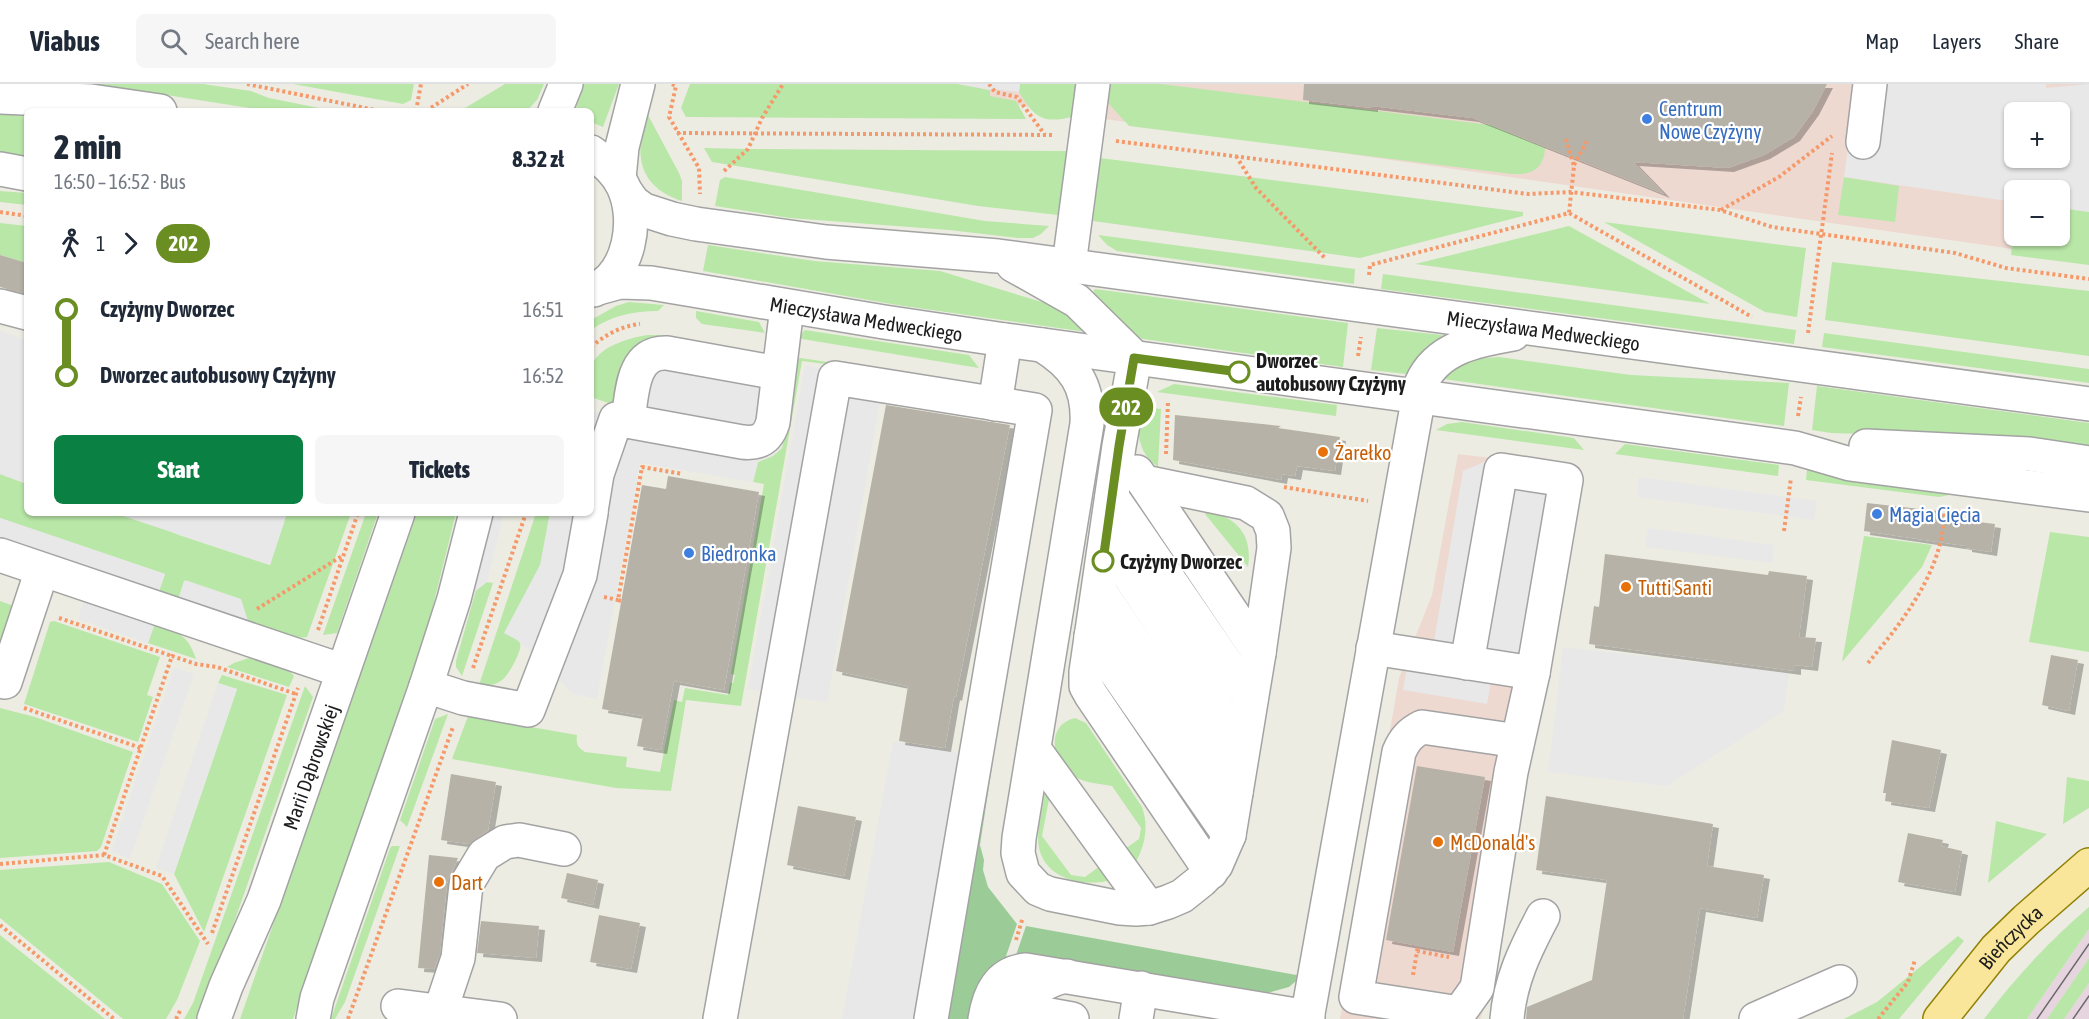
<!DOCTYPE html>
<meta charset="utf-8">
<style>
body{margin:0;font-family:"Asap Condensed",sans-serif;background:#f6f6f7;color:#1f2937;height:100vh;display:flex;flex-direction:column;font-size:22px;white-space:nowrap}
*{box-sizing:border-box;margin:0}
p{font-size:20px;color:#747a83}
.icon{flex:none;width:33px;height:33px;fill:none;stroke:currentColor;stroke-width:2;stroke-linecap:round;stroke-linejoin:round}
.map{position:relative;flex:1;overflow:hidden}
.drawer{position:absolute;left:24px;top:24px;width:570px;height:408px;display:flex;flex-direction:column;background:#fff;border-radius:9px;box-shadow:0 2px 4px #0004}
.drawer>*{flex:none}
.badge{padding:0 12px;border-radius:20px;font-size:21px;line-height:39px}
.tools{position:absolute;left:2004px;top:18px;display:grid;gap:12px}
.tools a{display:grid;place-items:center;width:66px;height:66px;border-radius:9px;background:#fff;box-shadow:0 2px 4px #0004;font-size:30px}
.map>.badge{position:absolute;translate:-50% -50%;box-shadow:0 0 0 3px #fff}
.legs{display:flex;align-items:center;gap:9px;height:66px;padding:0 30px;font-size:20px}
.legs p{margin-inline-start:auto}
.overview{display:flex;align-items:center;justify-content:space-between;height:102px;padding:0 30px}
h1{font-size:33px;font-weight:800;line-height:45px}
.button{display:flex;gap:12px;margin-top:auto;padding:12px 30px}
.button a{flex:1;height:69px;border-radius:9px;background:#0b8043;color:#fff;font-size:24px;font-weight:800;line-height:69px;text-align:center}
.button a+a{background:#f6f6f7;color:#1f2937}
ul{padding:0 30px;list-style:none}
li{display:flex;align-items:center;gap:21px;height:66px;font-size:22px}
li i{display:grid;place-items:center;width:9px;height:100%;margin:0 8px;background:currentColor}
li i::after{content:'';width:15px;height:15px;margin:-8px;border:4px solid;border-radius:50%;background:#fff}
li p{margin-inline-start:auto}
li:first-child i{background:linear-gradient(#0000 50%,currentColor 0)}
li:last-child i{background:linear-gradient(currentColor 50%,#0000 0)}
header{display:flex;align-items:center;gap:36px;box-sizing:border-box;height:84px;padding:0 30px;background:#fff;border-bottom:2px solid #e0e1e3}
header strong{font-size:28px}
nav{display:flex;gap:33px;margin-inline-start:auto;font-size:21px}
.search{width:420px;height:54px;background:#f6f6f7;display:flex;align-items:center;gap:15px;box-sizing:border-box;padding:0 21px;border-radius:9px;color:#747a83;font-size:22px}
.map>svg:first-child{display:block}
.commercial{fill:#eed9d1;fill-rule:evenodd}
.industrial{fill:#e6d4df}
.grass{fill:#b9e7a8}
.forest{fill:#9bcc97}
.parking{fill:#e8e8e8;fill-rule:evenodd}
.building{fill:#b7b2a7;filter:url(#shadow)}
.lines{fill:none;stroke-linecap:round;stroke-linejoin:round}
.minor-casing{stroke:#a3a3a3;stroke-width:36}
.major-casing{stroke:#908204;stroke-width:36}
.path{stroke:#f6996a;stroke-width:4;stroke-dasharray:3 3;stroke-linecap:butt}
.minor{stroke:#fff;stroke-width:33}
.major{stroke:#f9e69b;stroke-width:33}
.tram{stroke:#6a6a6a;stroke-width:1.5}
.line-1-casing{stroke:#fff;stroke-width:14}
.line-1{stroke:#6b8e23;stroke-width:9}
.shop-dot{fill:#3f7fe0;stroke:#fff;stroke-width:2}
.stop-1-dot{fill:#fff;stroke:#6b8e23;stroke-width:3}
.food-dot{fill:#e8710a;stroke:#fff;stroke-width:2}
.labels{text-anchor:middle;dominant-baseline:central;stroke-width:4.5;stroke-linejoin:round;paint-order:stroke}
.shop-label{font-size:20px;fill:#366cbe;stroke:#fff;text-anchor:start}
.street-label{font-size:20px;fill:#1c1c1c;stroke:#fff}
.stop-label{font-size:20px;font-weight:bold;fill:#1c1c1c;stroke:#fff;text-anchor:start}
.food-label{font-size:20px;fill:#c56008;stroke:#fff;text-anchor:start}
</style>
<header>
<strong>Viabus</strong>
<div class="search"><svg class="icon" aria-label="search" viewBox="0 0 24 24"><circle cx="10" cy="10" r="6"/><path d="M15 15l6 6"/></svg>Search here</div>
<nav><a>Map</a><a>Layers</a><a>Share</a></nav>
</header>
<div class="map">
<svg width="2089" height="935" viewBox="0 0 2089 935">
<defs>
<filter id="shadow"><feDropShadow dx="6" dy="4" stdDeviation="0" flood-color="#0004"/></filter>
</defs>
<rect width="100%" height="100%" fill="#edece2"/>
<path class="commercial" d="M 922,0 L 2089,0 L 2089,176 L 1042,26 ZM 2014,28 L 2060,28 L 2060,74 L 2014,74 ZM 2014,106 L 2060,106 L 2060,152 L 2014,152 Z
M 1458,370 L 1581,385 L 1489,911 L 1480,935 L 1340,935 L 1399,594 L 1432,511 Z"/>
<path class="industrial" d="M 2089,845 L 2089,874 L 2047,935 L 2027,935 Z
M 2089,899 L 2089,935 L 2064,935 Z"/>
<path class="grass" d="M 96,0 L 203,0 L 251,7 L 269,14 L 334,27 L 269,27 Z
M 293,0 L 414,0 L 411,16 L 403,20 Z
M 505,0 L 544,0 L 537,16 L 527,27 L 460,27 Z
M 584,0 L 619,0 L 603,43 L 591,38 L 591,27 L 575,27 Z
M 690,0 L 958,0 L 990,6 L 990,12 L 1016,17 L 1026,35 L 686,33 L 681,24 Z
M 1020,0 L 1077,0 L 1072,33 C 1042,40 1034,33 1019,8 Z
M 1109,0 L 1161,0 L 1490,41 L 1545,64 C 1544,85 1532,91 1512,90 L 1129,42 L 1108,19 Z
M 0,22 L 27,27 L 27,73 L 0,70 Z
M 648,31 L 679,89 L 682,97 L 682,117 C 638,103 633,69 648,31 Z
M 704,64 L 748,65 L 1067,67 L 1058,131 L 978,122 L 712,78 Z
M 1100,74 L 1523,128 L 1523,132 L 1360,174 L 1093,137 Z
M 725,93 L 985,137 L 1049,142 L 1041,150 L 1033,154 L 1019,154 L 949,146 L 790,134 L 715,122 L 720,96 Z
M 1844,93 L 1899,102 L 1895,138 L 1838,131 Z
M 0,107 L 27,109 L 27,121 L 0,118 Z
M 2060,122 L 2089,126 L 2089,181 L 2011,171 L 2014,143 L 2014,152 L 2060,152 Z
M 1604,138 L 1806,164 L 1797,233 L 1765,228 Z
M 0,139 L 27,142 L 27,179 L 0,171 Z
M 1569,142 L 1710,220 L 1415,180 Z
M 1098,151 L 1355,185 L 1354,200 L 1117,167 L 1107,161 Z
M 708,161 L 814,177 L 940,187 L 1055,222 L 1066,227 L 1087,248 L 897,221 L 703,187 Z
M 1832,178 L 2089,207 L 2089,272 L 1825,236 Z
M 1383,190 L 1796,246 L 1794,260 L 1381,205 Z
M 1095,205 L 1348,239 L 1343,283 L 1129,253 L 1120,236 L 1093,208 Z
M 629,218 L 664,221 L 658,227 C 634,227 610,232 591,246 L 591,236 L 616,222 Z
M 696,227 L 759,238 L 765,249 L 702,240 L 696,234 Z
M 1377,244 L 1442,251 L 1440,254 L 1428,263 L 1406,290 L 1371,286 Z
M 805,246 L 969,271 L 979,284 L 796,254 Z
M 1824,249 L 2089,285 L 2089,299 L 1822,263 Z
M 647,251 L 660,251 L 672,254 C 661,256 644,257 635,263 C 617,274 617,303 614,321 L 591,313 C 591,304 589,292 591,284 C 596,263 629,254 647,251 Z
M 794,273 L 961,298 L 802,277 L 741,622 L 686,616 L 671,707 L 616,704 L 452,675 L 468,632 L 577,651 C 576,660 577,663 585,668 L 627,673 L 626,683 L 660,688 L 674,616 L 682,618 L 685,604 L 728,611 L 730,599 L 733,599 L 735,591 L 731,590 L 764,400 L 753,398 L 758,378 L 773,372 L 782,364 L 797,288 Z
M 1499,273 L 1631,291 L 1789,299 L 1784,342 L 1443,295 C 1460,276 1474,275 1499,273 Z
M 1174,300 L 1337,321 L 1336,332 L 1157,308 Z
M 1817,302 L 2089,339 L 2089,367 L 1993,354 L 1831,349 L 1812,346 Z
M 1143,323 L 1161,325 L 1158,383 C 1137,369 1135,345 1143,323 Z
M 1462,338 L 1574,354 L 1584,366 L 1436,346 L 1447,340 Z
M 1625,360 L 1779,381 L 1778,392 L 1615,370 Z
M 1807,385 L 1969,407 L 1939,413 L 1806,396 Z
M 0,390 L 27,400 L 27,429 L 129,429 L 179,451 L 270,481 L 287,429 L 351,429 L 307,553 C 265,559 218,519 184,497 L 178,516 L 158,510 L 165,490 L 0,434 Z
M 1206,426 C 1237,434 1253,450 1248,483 L 1205,430 Z
M 366,429 L 378,429 L 337,549 L 323,551 Z
M 417,429 L 456,429 L 429,538 L 293,935 L 240,935 Z
M 536,429 L 550,429 L 542,473 L 559,477 L 505,549 C 509,551 518,555 520,559 C 523,566 508,592 502,596 C 496,601 487,602 479,601 Z
M 2050,448 L 2089,453 L 2089,568 L 2029,558 Z
M 1864,452 L 1932,461 L 1922,483 L 1842,578 Z
M 487,498 L 493,499 L 462,592 L 456,583 L 456,577 L 476,506 Z
M 0,517 L 14,522 L 0,563 Z
M 54,537 L 160,573 L 147,611 L 153,613 L 138,658 L 24,620 L 50,538 Z
M 155,539 C 177,548 188,550 196,575 L 148,559 Z
M 249,574 L 287,584 L 294,592 L 289,603 L 227,583 L 234,579 Z
M 222,591 L 287,611 L 204,848 L 174,790 L 237,605 L 218,599 Z
M 305,602 L 313,613 L 203,927 L 202,935 L 184,935 L 193,919 Z
M 0,624 L 35,633 L 133,668 L 101,763 L 97,767 L 0,774 Z
M 448,630 L 407,743 L 400,736 L 435,635 Z
M 1075,634 L 1086,639 L 1142,723 C 1149,743 1145,760 1136,778 L 1122,767 L 1139,755 L 1141,744 L 1112,702 C 1100,700 1086,699 1075,693 C 1052,681 1044,641 1075,634 Z
M 2067,693 L 2089,697 L 2089,724 L 2063,740 Z
M 1045,708 L 1050,710 L 1042,752 L 1071,791 L 1085,793 L 1100,782 L 1109,795 L 1107,797 C 1077,803 1039,792 1038,755 C 1038,739 1043,723 1045,708 Z
M 1996,737 L 2047,750 L 1988,799 Z
M 392,762 L 400,762 L 345,918 L 335,935 L 331,935 L 390,764 Z
M 109,778 L 162,800 L 200,857 L 177,916 L 166,935 L 123,935 L 0,834 L 0,786 Z
M 2089,823 L 2089,845 L 2027,935 L 1984,935 C 2015,894 2050,856 2089,823 Z
M 0,851 L 105,935 L 0,935 Z
M 1958,852 L 1964,857 L 1899,935 L 1844,935 L 1877,918 Z
M 2089,874 L 2089,899 L 2064,935 L 2047,935 Z"/>
<path class="forest" d="M 990,675 L 993,676 L 980,761 L 984,776 L 983,786 L 988,803 L 1017,840 L 1004,878 L 973,935 L 944,935 Z
M 1026,842 L 1302,892 L 1289,903 L 1264,910 L 1015,874 Z"/>
<path class="parking" d="M 958,0 L 1020,0 L 1019,8 L 995,5 L 990,6 Z
M 1857,0 L 2046,0 L 2046,4 L 2089,0 L 2089,128 L 2060,124 L 2060,106 L 2014,106 L 2014,118 L 1844,93 ZM 2014,28 L 2060,28 L 2060,74 L 2014,74 Z
M 0,247 L 27,256 L 27,400 L 0,390 Z
M 656,254 L 759,270 L 763,268 L 794,273 L 797,288 L 784,358 L 777,369 L 758,378 L 753,398 L 640,379 L 597,615 L 573,610 L 519,557 L 504,549 L 540,481 L 550,429 L 591,429 L 591,327 L 599,330 L 614,321 L 620,283 L 627,271 L 635,263 L 644,258 Z
M 805,281 L 884,295 L 827,619 L 748,605 Z
M 1489,376 L 1579,387 L 1547,569 L 1491,598 L 1487,620 L 1403,606 L 1407,583 L 1434,557 L 1463,387 Z
M 1639,393 L 1817,417 L 1814,436 L 1637,413 Z
M 114,429 L 287,429 L 270,481 Z
M 492,429 L 504,429 L 487,498 L 473,509 Z
M 0,434 L 165,490 L 158,510 L 0,457 Z
M 1648,444 L 1774,461 L 1772,479 L 1645,463 Z
M 185,496 L 241,515 L 249,540 L 178,516 Z
M 84,515 L 155,539 L 148,559 L 78,535 Z
M 1563,563 L 1789,589 L 1784,627 L 1667,702 L 1548,688 Z
M 174,583 L 194,590 L 130,775 L 111,768 Z
M 218,599 L 237,605 L 174,790 L 156,784 Z
M 893,657 L 990,675 L 944,935 L 842,935 Z"/>
<path class="building" d="M 1304,0 L 1827,0 L 1813,27 L 1794,53 L 1764,71 L 1728,84 L 1633,78 L 1664,110 L 1473,34 L 1372,22 L 1372,24 L 1303,16 Z
M 0,171 L 27,179 L 27,210 L 0,203 Z
M 886,321 L 1010,341 L 956,613 L 954,612 L 945,664 L 899,657 L 908,602 L 836,587 Z
M 1175,331 L 1281,342 L 1278,344 L 1340,353 L 1335,387 L 1297,382 L 1295,392 L 1282,390 L 1281,396 L 1173,376 Z
M 668,392 L 759,408 L 724,606 L 674,597 L 661,666 L 637,662 L 643,632 L 602,625 L 642,401 L 666,405 Z
M 1867,419 L 1938,427 L 1937,433 L 1995,440 L 1991,468 L 1966,464 L 1966,462 L 1864,447 Z
M 1605,470 L 1768,491 L 1769,487 L 1807,492 L 1799,553 L 1816,554 L 1812,583 L 1795,581 L 1795,587 L 1589,560 L 1594,522 L 1599,523 Z
M 2051,571 L 2078,576 L 2069,627 L 2042,621 Z
M 1892,656 L 1941,666 L 1929,724 L 1885,717 L 1886,709 L 1883,709 Z
M 1417,682 L 1485,693 L 1453,868 L 1386,856 Z
M 451,690 L 496,698 L 488,746 L 469,760 L 441,756 Z
M 1546,712 L 1713,740 L 1707,782 L 1764,791 L 1757,834 L 1700,824 L 1683,935 L 1526,935 L 1527,923 L 1592,896 L 1607,796 L 1536,786 Z
M 798,722 L 856,733 L 844,792 L 787,781 Z
M 1908,749 L 1943,756 L 1941,762 L 1962,767 L 1955,808 L 1898,798 Z
M 429,771 L 458,774 L 447,799 L 440,870 L 434,885 L 418,884 Z
M 567,789 L 598,796 L 593,821 L 561,814 Z
M 599,831 L 640,839 L 631,885 L 590,878 Z
M 481,837 L 539,842 L 536,874 L 477,869 Z"/>
<g class="lines">
<defs>
<g id="minor">
<path d="M 0,13 L 91,17 L 160,27"/>
<path d="M 555,27 L 566,0"/>
<path d="M 1863,58 L 1870,0"/>
<path d="M 591,68 C 604,77 616,87 623,102 C 639,135 630,190 594,206"/>
<path d="M 0,85 L 27,90"/>
<path d="M 619,94 L 622,63 L 638,0"/>
<path id="s1" d="M 626,108 L 633,118 L 644,126 L 672,135 L 696,140 L 826,158 L 998,172 L 2089,320"/>
<path d="M 1013,181 L 1077,217 L 1135,274"/>
<path d="M 1069,181 L 1093,0"/>
<path id="s2" d="M 598,204 L 620,198 L 651,199 L 884,238 L 1005,256 L 1795,364 L 1850,380 L 2089,411"/>
<path d="M 0,222 L 27,229"/>
<path d="M 1042,261 C 1074,281 1089,301 1087,340 L 1019,754 L 1018,769 L 1023,789 L 1038,805 L 1050,810 L 1120,824 L 1136,825 L 1149,824 L 1168,818 L 1182,812 L 1202,796 L 1216,781 L 1229,751 L 1259,569 L 1274,464 L 1273,447 L 1267,432 L 1246,419 L 1144,398"/>
<path d="M 1135,274 L 1119,362 L 1086,588 L 1086,602 L 1091,611 L 1211,788"/>
<path d="M 995,320 L 1005,256"/>
<path d="M 628,337 C 632,312 631,267 667,269 L 778,289"/>
<path d="M 1866,362 L 2029,370 L 2089,379"/>
<path d="M 1137,388 L 1259,569"/>
<path d="M 1112,413 L 1251,615"/>
<path d="M 591,427 L 597,390 L 616,335 L 742,358 C 759,360 768,355 773,338 L 787,223"/>
<path d="M 1106,457 L 1243,662"/>
<path d="M 0,471 L 343,587"/>
<path d="M 1099,506 L 1236,708"/>
<path d="M 1091,552 L 1229,751"/>
<path d="M 1373,564 L 1533,589"/>
<path d="M 1467,579 L 1501,386 L 1566,396 L 1533,589 L 1511,688 L 1477,904 L 1462,925 L 1453,928 L 1356,913 L 1399,668 C 1404,656 1410,649 1422,643 L 1518,657"/>
<path d="M 0,597 L 5,598 L 42,486"/>
<path d="M 426,602 L 463,614 L 528,626 L 580,491 L 591,429"/>
<path d="M 1034,665 L 1149,824"/>
<path d="M 398,922 L 500,935"/>
<path d="M 440,928 L 458,874 L 466,801 L 484,771 L 505,758 L 519,756 L 564,765"/>
<path d="M 1033,928 L 1072,935"/>
<path id="s3" d="M 214,935 L 226,902 L 264,816 L 398,429"/>
<path d="M 313,935 L 317,914 L 426,602 L 454,515 L 476,429"/>
<path d="M 720,935 L 835,294 L 1035,326 L 931,935"/>
<path d="M 985,935 C 989,910 998,889 1026,886 L 1308,933"/>
<path d="M 1013,935 C 1025,912 1042,896 1067,892"/>
<path d="M 1136,935 L 1141,904"/>
<path d="M 1307,935 L 1421,300 C 1437,263 1478,256 1513,250"/>
<path d="M 1507,935 C 1510,897 1525,866 1543,832"/>
<path d="M 1756,935 L 1840,898"/>
</g>
<g id="major">
<path id="s4" d="M 1940,935 L 1996,865 L 2026,836 L 2089,781"/>
</g>
</defs>
<use href="#minor" class="minor-casing"/>
<use href="#major" class="major-casing"/>
<path class="path" d="M 247,0 L 380,27
M 672,0 L 676,2 L 669,33 L 699,84 L 700,110
M 989,0 L 995,8 L 1017,13 L 1045,51
M 416,27 L 421,0
M 426,27 L 468,0
M 677,49 L 1055,51
M 1566,55 L 1574,82 L 1569,129
M 1116,57 L 1528,110 L 1571,108 L 1720,126 L 1772,143 L 1955,169 L 2006,184 L 2089,195
M 1236,72 L 1256,104 L 1325,174
M 1574,81 L 1587,57
M 724,87 L 748,65 L 762,34 L 783,0
M 1721,126 L 1779,93 L 1832,52
M 0,128 L 27,132
M 1369,191 L 1370,181 L 1569,129 L 1752,233
M 1808,249 L 1832,69
M 591,263 C 605,251 621,242 640,240
M 1358,272 L 1361,253
M 1798,332 L 1801,313
M 1166,370 L 1168,317
M 1284,403 L 1368,417
M 1784,447 L 1791,394
M 604,513 L 618,516
M 621,517 L 618,516 L 642,383 L 683,390
M 257,525 L 342,472
M 59,534 L 172,572
M 318,546 L 358,429
M 1868,579 C 1898,543 1930,503 1941,456 C 1943,446 1944,435 1945,424
M 473,584 L 526,429
M 24,624 L 141,664
M 104,771 L 172,572 L 196,580 L 217,583 L 296,610
M 0,780 L 104,771 L 162,792 L 208,860
M 0,841 L 114,935
M 212,849 L 298,604
M 1016,856 L 1023,833
M 1417,867 L 1449,873
M 1413,891 L 1418,862
M 176,935 L 181,925
M 348,935 L 453,643
M 1878,935 L 1908,898 L 1915,876"/>
<use href="#minor" class="minor"/>
<use href="#major" class="major"/>
<path class="tram" d="M 2037,935 L 2089,860
M 2073,935 L 2089,912"/>
</g>
<g class="lines">
<defs>
<path id="line-1" d="M 1103,477 L 1119,362 L 1134,274 L 1239,288"/>
</defs>
<use href="#line-1" class="line-1-casing"/>
<use href="#line-1" class="line-1"/>
</g>
<g class="shop-dot">
<circle cx="1647" cy="35" r="6"/>
<circle cx="1877" cy="430" r="6"/>
<circle cx="689" cy="469" r="6"/>
</g>
<g class="stop-1-dot">
<circle cx="1239" cy="288" r="10"/>
<circle cx="1103" cy="477" r="10"/>
</g>
<g class="food-dot">
<circle cx="1323" cy="368" r="6"/>
<circle cx="1626" cy="503" r="6"/>
<circle cx="1438" cy="758" r="6"/>
<circle cx="439" cy="798" r="6"/>
</g>
<g class="labels">
<g class="shop-label">
<text x="1659" y="24">Centrum<tspan x="1659" dy="23">Nowe Czyżyny</tspan></text>
<text x="1889" y="430">Magia Cięcia</text>
<text x="701" y="469">Biedronka</text>
</g>
<g class="street-label">
<text stroke="none"><textPath href="#s2" startOffset="272">Mieczysława Medweckiego</textPath></text>
<text stroke="none"><textPath href="#s1" startOffset="934">Mieczysława Medweckiego</textPath></text>
<text stroke="none"><textPath href="#s3" startOffset="270">Marii Dąbrowskiej</textPath></text>
<text stroke="none"><textPath href="#s4" startOffset="108">Bieńczycka</textPath></text>
</g>
<g class="stop-label">
<text x="1256" y="276">Dworzec<tspan x="1256" dy="23">autobusowy Czyżyny</tspan></text>
<text x="1120" y="477">Czyżyny Dworzec</text>
</g>
<g class="food-label">
<text x="1335" y="368">Żarełko</text>
<text x="1638" y="503">Tutti Santi</text>
<text x="1450" y="758">McDonald's</text>
<text x="451" y="798">Dart</text>
</g>
</g>
</svg>
<div class="tools">
<a>+</a>
<a>−</a>
</div>
<b class="badge" style="left:1126px;top:323px;background:#6b8e23;color:#fff">202</b>
<section class="drawer">
<div class="overview"><div><h1>2 min</h1><p>16:50 – 16:52 · Bus</p></div><b>8.32 zł</b></div>
<div class="legs"><svg class="icon" aria-label="walk" viewBox="0 0 24 24"><circle cx="13" cy="4" r="2"/><path d="M13 8l-2 6 4 7M11 14l-3 7M7 12l3-4h3l4 4"/></svg>1<svg class="icon" aria-label="forward" viewBox="0 0 24 24"><path d="M9 5l7 7-7 7"/></svg><b class="badge" style="background:#6b8e23;color:#fff">202</b></div>
<ul>
<li><i style="color:#6b8e23"></i><b>Czyżyny Dworzec</b><p>16:51</p></li>
<li><i style="color:#6b8e23"></i><b>Dworzec autobusowy Czyżyny</b><p>16:52</p></li>
</ul>
<div class="button"><a>Start</a><a>Tickets</a></div>
</section>
</div>
